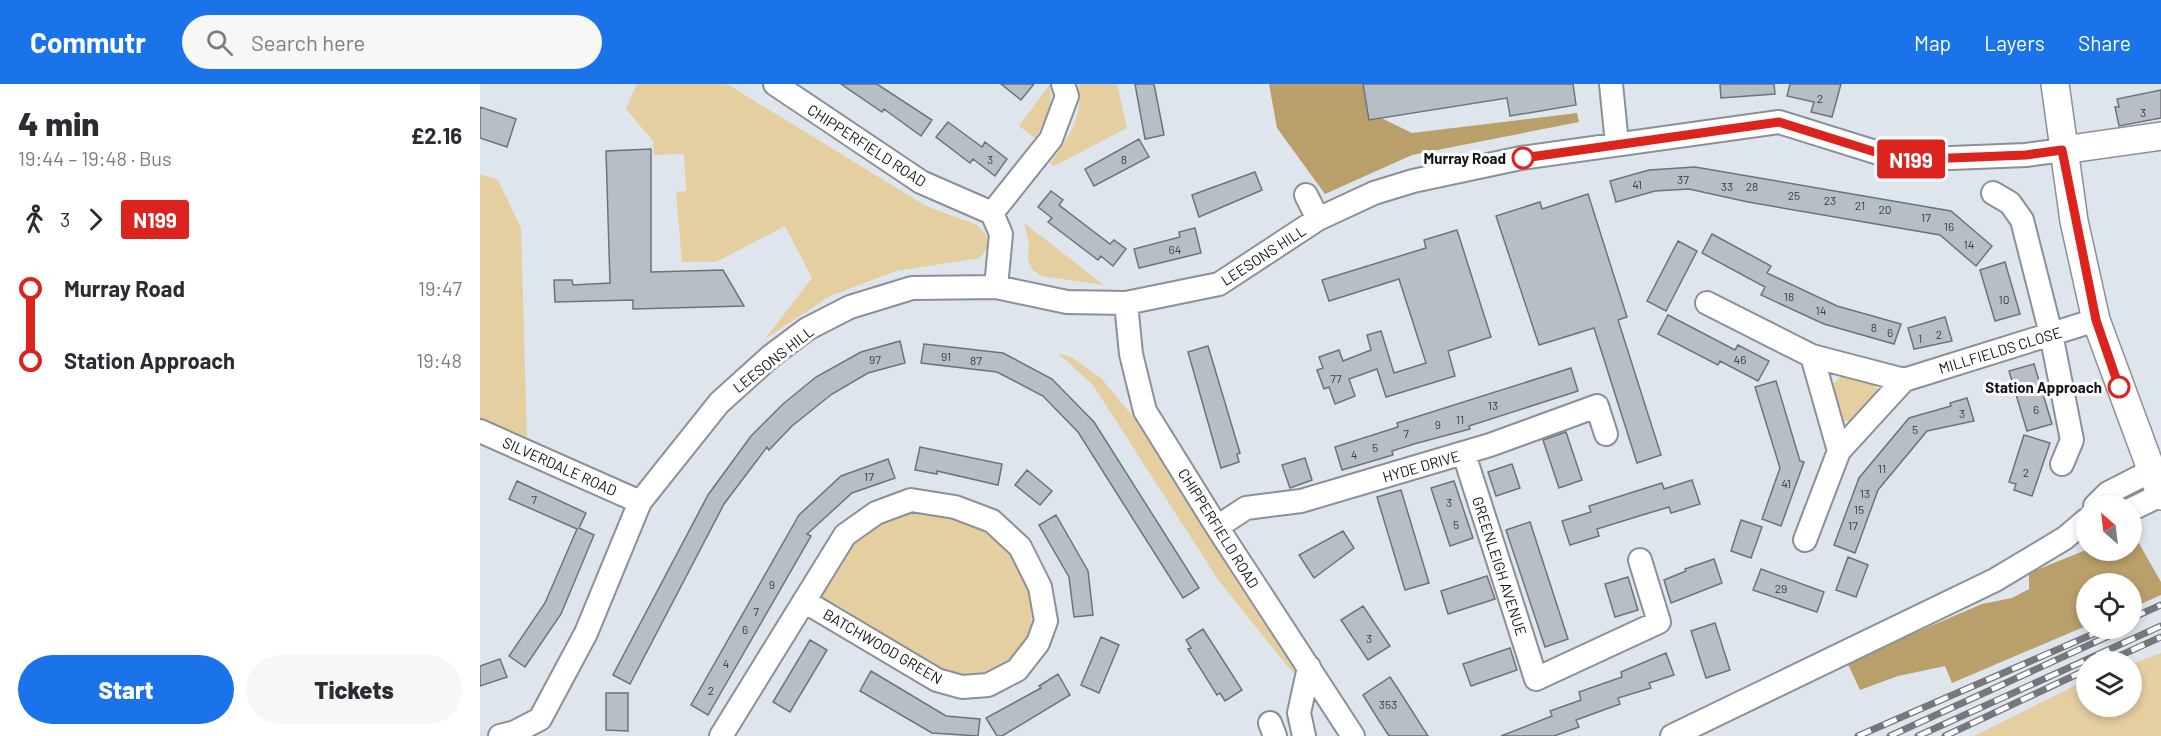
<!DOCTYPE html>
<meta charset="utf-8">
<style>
body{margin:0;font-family:Barlow,sans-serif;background:#f7f7f7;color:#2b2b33;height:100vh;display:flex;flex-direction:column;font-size:22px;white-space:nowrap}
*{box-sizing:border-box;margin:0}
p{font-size:20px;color:#7c7c81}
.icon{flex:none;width:33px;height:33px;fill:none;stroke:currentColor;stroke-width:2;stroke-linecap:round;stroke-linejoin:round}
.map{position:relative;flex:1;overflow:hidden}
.drawer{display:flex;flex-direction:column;background:#fff;width:480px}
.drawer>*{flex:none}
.badge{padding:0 12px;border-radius:4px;font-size:21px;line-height:39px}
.needle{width:39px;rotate:332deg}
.controls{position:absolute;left:1596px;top:411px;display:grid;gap:12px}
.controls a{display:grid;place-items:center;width:66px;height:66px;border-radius:50%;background:#fff;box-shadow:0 3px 9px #0003;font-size:30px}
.map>.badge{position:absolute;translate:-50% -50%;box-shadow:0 0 0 3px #fff}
.legs{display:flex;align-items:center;gap:9px;height:66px;padding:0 18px;font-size:20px}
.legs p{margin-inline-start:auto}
.headline{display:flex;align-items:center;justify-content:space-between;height:102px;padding:0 18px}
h1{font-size:33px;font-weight:800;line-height:45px}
.cta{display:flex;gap:12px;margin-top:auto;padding:12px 18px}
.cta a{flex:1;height:69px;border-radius:36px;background:#1a73e8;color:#fff;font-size:24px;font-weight:800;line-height:69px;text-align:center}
.cta a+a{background:#f7f7f7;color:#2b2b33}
ul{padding:0 18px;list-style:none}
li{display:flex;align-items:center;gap:21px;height:72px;font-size:22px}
li i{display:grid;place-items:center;width:9px;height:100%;margin:0 8px;background:currentColor}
li i::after{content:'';width:15px;height:15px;margin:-8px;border:4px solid;border-radius:50%;background:#fff}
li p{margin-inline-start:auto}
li:first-child i{background:linear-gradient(#0000 50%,currentColor 0)}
li:last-child i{background:linear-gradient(currentColor 50%,#0000 0)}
header{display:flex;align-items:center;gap:36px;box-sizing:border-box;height:84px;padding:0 30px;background:#1a73e8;color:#fff}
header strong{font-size:28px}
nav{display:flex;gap:33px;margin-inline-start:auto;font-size:21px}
.search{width:420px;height:54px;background:#f7f7f7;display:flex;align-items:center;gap:15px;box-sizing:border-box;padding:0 21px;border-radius:33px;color:#7c7c81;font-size:22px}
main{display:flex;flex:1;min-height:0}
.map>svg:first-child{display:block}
.green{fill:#e5ce9f}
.forest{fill:#b99f69}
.building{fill:#b8bec6;stroke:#6d737a;stroke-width:1.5}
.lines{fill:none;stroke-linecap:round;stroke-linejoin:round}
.minor-casing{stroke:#8b9098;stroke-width:26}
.major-casing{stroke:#8b9098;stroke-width:30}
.minor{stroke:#fff;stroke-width:22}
.major{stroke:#fff;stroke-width:27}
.rail-casing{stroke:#74787d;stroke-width:7}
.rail{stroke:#fff;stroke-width:4.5;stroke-dasharray:14;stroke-linecap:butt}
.line-1-casing{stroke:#fff;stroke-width:14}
.line-1{stroke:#dc241f;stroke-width:9}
.stop-1-dot{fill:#fff;stroke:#dc241f;stroke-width:3}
.labels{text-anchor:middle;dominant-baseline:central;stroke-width:6;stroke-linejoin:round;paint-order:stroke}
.number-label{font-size:12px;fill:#3c3e43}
.street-label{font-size:15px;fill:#121417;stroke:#fff}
.stop-label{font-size:15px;font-weight:bold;fill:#121417;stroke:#fff;text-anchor:end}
</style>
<header>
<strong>Commutr</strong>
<div class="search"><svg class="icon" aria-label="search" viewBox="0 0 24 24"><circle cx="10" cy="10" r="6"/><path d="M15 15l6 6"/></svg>Search here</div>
<nav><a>Map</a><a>Layers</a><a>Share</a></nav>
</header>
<main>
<section class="drawer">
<div class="headline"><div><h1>4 min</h1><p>19:44 – 19:48 · Bus</p></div><b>£2.16</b></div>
<div class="legs"><svg class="icon" aria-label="walk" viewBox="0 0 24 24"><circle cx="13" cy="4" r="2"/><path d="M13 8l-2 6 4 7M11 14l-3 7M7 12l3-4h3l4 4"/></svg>3<svg class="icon" aria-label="forward" viewBox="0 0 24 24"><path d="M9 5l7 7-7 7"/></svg><b class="badge" style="background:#dc241f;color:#fff">N199</b></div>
<ul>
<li><i style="color:#dc241f"></i><b>Murray Road</b><p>19:47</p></li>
<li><i style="color:#dc241f"></i><b>Station Approach</b><p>19:48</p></li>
</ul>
<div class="cta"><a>Start</a><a>Tickets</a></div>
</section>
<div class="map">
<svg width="1681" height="652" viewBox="0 0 1681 652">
<rect width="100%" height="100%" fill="#dfe5ed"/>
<path class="green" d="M 157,0 L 247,0 L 446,122 L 497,141 L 506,151 L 508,163 L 500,174 L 416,187 L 350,212 L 285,255 L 332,194 L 305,142 L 236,178 L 202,178 L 196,108 L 206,107 L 204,70 L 174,71 L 173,57 L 146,25 Z
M 570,0 C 573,22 567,36 555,54 L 539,42 Z
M 599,0 L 637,0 L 647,44 L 574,82 L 570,79 C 589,53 603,34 599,0 Z
M 0,90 L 18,96 L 41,144 L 47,357 L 0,336 Z
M 544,139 L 624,201 L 561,192 L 552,185 L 548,176 L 549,159 Z
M 578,269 L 593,274 L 621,294 L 655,335 L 815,587 L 813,589 L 739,497 L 613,301 Z
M 1362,291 L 1396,299 L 1398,314 L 1376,339 L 1357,335 L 1349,304 Z
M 428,430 C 440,430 454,428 465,430 C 485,434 511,446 524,462 C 554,496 568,557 521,584 C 512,589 498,594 487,593 C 454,590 375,535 343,516 L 340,506 C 370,461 375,447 428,430 Z
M 1681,569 L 1681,652 L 1494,652 L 1606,596 L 1606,622 L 1652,622 L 1652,580 Z"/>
<path class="forest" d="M 789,0 L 885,0 L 889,36 L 901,34 L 932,49 L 1097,29 L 1099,38 L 932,71 L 845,110 L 797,44 Z
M 1652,447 L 1681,498 L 1681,511 L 1652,524 L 1652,500 L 1606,500 L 1606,542 L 1472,599 L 1465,582 L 1418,592 L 1380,606 L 1367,578 L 1502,520 L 1532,514 L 1549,505 L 1549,489 L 1606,466 L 1652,466 Z"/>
<path class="building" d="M 361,0 L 397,0 L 452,36 L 441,52 L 404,25 L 402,28 Z
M 521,0 L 554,0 L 541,16 Z
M 655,0 L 674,0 L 684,51 L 665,55 Z
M 883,0 L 1093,0 L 1096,21 L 1030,32 L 1027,14 L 889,36 Z
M 1240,0 L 1294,0 L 1295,10 L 1241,14 Z
M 1310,0 L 1361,0 L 1352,33 L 1331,28 L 1334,18 L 1307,12 Z
M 1681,6 L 1681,34 L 1639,42 L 1635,23 L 1639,23 L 1637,15 Z
M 0,23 L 36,35 L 27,63 L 0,54 Z
M 468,38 L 502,63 L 505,58 L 527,75 L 515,92 L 493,75 L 490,79 L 456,53 Z
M 659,55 L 669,73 L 614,102 L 605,85 Z
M 171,65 L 171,188 L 243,186 L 264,222 L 153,225 L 153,216 L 75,218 L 74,196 L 92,196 L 93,201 L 130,199 L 126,67 Z
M 1215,83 L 1471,127 L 1512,162 L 1496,182 L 1460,151 L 1268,118 L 1209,105 L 1175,107 L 1136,118 L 1130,97 L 1169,86 Z
M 775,88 L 782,106 L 719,133 L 712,111 Z
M 571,107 L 583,116 L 579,121 L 630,160 L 634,156 L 646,165 L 633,182 L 621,172 L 618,176 L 568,138 L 572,134 L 558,123 Z
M 1108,110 L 1147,233 L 1138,236 L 1181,371 L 1157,379 L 1114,244 L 1059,261 L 1016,132 L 1060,118 L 1062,125 Z
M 715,144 L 721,169 L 659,184 L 654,165 L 700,153 L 699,148 Z
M 977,146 L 1011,253 L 968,267 L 975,292 L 906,313 L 897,285 L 869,295 L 875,312 L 855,320 L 849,303 L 844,305 L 837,286 L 843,284 L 839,273 L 859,266 L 863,277 L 891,266 L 887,251 L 901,247 L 914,289 L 946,279 L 919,195 L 849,217 L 842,196 L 946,164 L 944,156 Z
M 1232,150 L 1291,182 L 1287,189 L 1357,222 L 1421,240 L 1414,260 L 1344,240 L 1281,211 L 1285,203 L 1222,169 Z
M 1198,157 L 1217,167 L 1186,227 L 1167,217 Z
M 1525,178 L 1540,230 L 1515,237 L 1500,186 Z
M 1188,231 L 1255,266 L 1258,261 L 1289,277 L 1278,297 L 1240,277 L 1238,281 L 1178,250 Z
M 1465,233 L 1472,257 L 1434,265 L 1428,244 Z
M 420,257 L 425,279 L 388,289 L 352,310 L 312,342 L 289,366 L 287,363 L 244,420 L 150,600 L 133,591 L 228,411 L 271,352 L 303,320 L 336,293 L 381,268 Z
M 444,260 L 523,269 L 572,295 L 614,338 L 719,504 L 703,514 L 598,348 L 563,312 L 517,288 L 441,279 Z
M 728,262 L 760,369 L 757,370 L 759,378 L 741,384 L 708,268 Z
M 1554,280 L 1572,340 L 1547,347 L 1529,287 Z
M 1091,284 L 1098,307 L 989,342 L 990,345 L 934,360 L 912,367 L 913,371 L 862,386 L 855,363 L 918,343 L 917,339 Z
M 1296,297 L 1320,377 L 1324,378 L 1301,442 L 1282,435 L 1300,384 L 1275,303 Z
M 1487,314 L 1494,337 L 1447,347 L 1398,406 L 1375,469 L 1354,461 L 1379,394 L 1429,334 L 1471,322 L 1470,319 Z
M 1086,348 L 1102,396 L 1079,404 L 1063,356 Z
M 1544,351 L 1570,359 L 1552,412 L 1534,406 L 1536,400 L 1529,398 Z
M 440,363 L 522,380 L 518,401 L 457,387 L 457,390 L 435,386 Z
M 825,374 L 832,396 L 810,404 L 802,381 Z
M 408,375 L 415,394 L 372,409 L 327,450 L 331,452 L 228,631 L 211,621 L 319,431 L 361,392 Z
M 1032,380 L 1040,404 L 1016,412 L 1008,388 Z
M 547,386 L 572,407 L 560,421 L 535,401 Z
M 1212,396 L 1220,420 L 1191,429 L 1189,423 L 1159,432 L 1117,445 L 1119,452 L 1090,461 L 1082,437 L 1111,428 L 1109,422 L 1182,399 L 1184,405 Z
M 37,397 L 106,429 L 99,444 L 114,451 L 81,530 L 45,583 L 29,572 L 65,519 L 97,445 L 29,415 Z
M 974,397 L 993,454 L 970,462 L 951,404 Z
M 921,406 L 949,499 L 925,506 L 897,413 Z
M 576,431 L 608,487 L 613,531 L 594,533 L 589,493 L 559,441 Z
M 1261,436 L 1282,443 L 1271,474 L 1251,467 Z
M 1050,438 L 1088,555 L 1065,563 L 1026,446 Z
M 863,447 L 874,464 L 834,494 L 819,471 Z
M 1368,473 L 1388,481 L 1376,513 L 1356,506 Z
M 1234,475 L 1242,499 L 1191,519 L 1184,496 L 1206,487 L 1205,485 Z
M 1281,485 L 1344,508 L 1337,528 L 1273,506 Z
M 1007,492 L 1015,515 L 968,530 L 961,507 Z
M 1148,493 L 1158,526 L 1135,533 L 1125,500 Z
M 883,522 L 910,562 L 888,576 L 861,536 Z
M 1235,539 L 1250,586 L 1226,594 L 1211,547 Z
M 723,545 L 762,606 L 745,617 L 740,609 L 737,611 L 708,565 L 711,564 L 706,556 Z
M 621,553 L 639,561 L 619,609 L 601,601 Z
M 330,556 L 347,566 L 310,628 L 293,618 Z
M 1030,564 L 1037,586 L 991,602 L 983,580 Z
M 1186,569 L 1194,591 L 1169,599 L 1171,604 L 1138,614 L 1140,620 L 1096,636 L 1099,643 L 1074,652 L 1021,652 L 1072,632 L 1070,627 L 1101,616 L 1099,608 L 1142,593 L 1141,588 Z
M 20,575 L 27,593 L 0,602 L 0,582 Z
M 391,587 L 466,632 L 500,635 L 498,652 L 452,649 L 380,607 Z
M 578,590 L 590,611 L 522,652 L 517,652 L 506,634 L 561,604 L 559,602 Z
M 910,593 L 918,605 L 948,652 L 909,652 L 898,635 L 883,611 Z
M 126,609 L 148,609 L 148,647 L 126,646 Z"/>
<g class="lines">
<defs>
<path id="minor" d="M 295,0 L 441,98 L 512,129 L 521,150 L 516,203
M 1131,0 L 1137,60
M 1513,109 L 1530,119 L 1542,136 L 1571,250 L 1592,356 L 1582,380
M 826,111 L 838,135
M 512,129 L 571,55 L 587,12 L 583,0
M 646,219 L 651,270 L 665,327 L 737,443 L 873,652
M 1227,219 L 1332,272 L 1424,296
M 1332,272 L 1359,367
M 0,347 L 160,418
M 984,370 L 1056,595 L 1179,538 L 1160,476
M 1615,422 L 1628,409 L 1671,387
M 1652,425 L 1681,411
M 737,443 L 766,424 L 821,417 L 1010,361 L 1117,322 L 1126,350
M 1325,456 L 1359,367 L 1424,296 L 1616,236
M 790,639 L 795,652
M 20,652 L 35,648 L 60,635 L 106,549 L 160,418 L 239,319 L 291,272 L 327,245 L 370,223 L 432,204 L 516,203 L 587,218 L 646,219 L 739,200 L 838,135 L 894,109 L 933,97 L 1041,74 L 1299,38 L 1421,76 L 1546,71 L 1583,66
M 241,652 L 365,451 L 396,429 L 431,416 L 475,423 L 512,437 L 540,463 L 560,503 L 566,537 L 558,559 L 537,586 L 508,601 L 482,603 L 457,596 L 324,517
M 824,652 L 819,629 L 829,583
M 1192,652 L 1515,496 L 1585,454 L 1606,436"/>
<path id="major" d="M 1575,0 L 1594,137 L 1616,236 L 1681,412
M 1583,66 L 1681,52"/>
</defs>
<use href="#minor" class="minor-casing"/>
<use href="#major" class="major-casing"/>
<use href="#minor" class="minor"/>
<use href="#major" class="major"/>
<defs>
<path id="rail" d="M 1652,534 L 1681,521
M 1626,578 L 1681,553
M 1378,652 L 1627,544
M 1410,652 L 1646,544
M 1438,652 L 1681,542
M 1465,652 L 1606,586"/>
</defs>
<use href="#rail" class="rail-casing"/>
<use href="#rail" class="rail"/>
</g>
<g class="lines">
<defs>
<path id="line-1" d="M 1043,74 L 1299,38 L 1421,76 L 1546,71 L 1582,66 L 1616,236 L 1639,303"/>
</defs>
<use href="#line-1" class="line-1-casing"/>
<use href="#line-1" class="line-1"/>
</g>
<g class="stop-1-dot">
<circle cx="1043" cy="74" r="10"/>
<circle cx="1639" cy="303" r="10"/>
</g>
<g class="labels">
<g class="number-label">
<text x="1340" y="14">2</text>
<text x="1663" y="28">3</text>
<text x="510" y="75">3</text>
<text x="644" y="75">8</text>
<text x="1203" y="95">37</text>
<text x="1157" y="100">41</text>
<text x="1247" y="102">33</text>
<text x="1272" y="102">28</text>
<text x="1314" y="111">25</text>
<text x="1350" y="116">23</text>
<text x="1380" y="121">21</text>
<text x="1405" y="125">20</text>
<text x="1446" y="133">17</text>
<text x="1469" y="142">16</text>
<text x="1489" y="160">14</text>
<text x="695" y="165">64</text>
<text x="1309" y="212">18</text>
<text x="1524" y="215">10</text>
<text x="1341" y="226">14</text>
<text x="1394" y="243">8</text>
<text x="1410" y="248">6</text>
<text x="1459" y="250">2</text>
<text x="1440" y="254">1</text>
<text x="466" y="272">91</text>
<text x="395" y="275">97</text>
<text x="1260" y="275">46</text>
<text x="496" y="276">87</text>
<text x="856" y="294">77</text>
<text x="1013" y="321">13</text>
<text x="1556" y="325">6</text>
<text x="1482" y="329">3</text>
<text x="980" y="335">11</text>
<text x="958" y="340">9</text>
<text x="1435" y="345">5</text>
<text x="926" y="349">7</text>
<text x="895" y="363">5</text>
<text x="874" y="370">4</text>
<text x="1402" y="384">11</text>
<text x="1546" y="388">2</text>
<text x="389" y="392">17</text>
<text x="1306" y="399">41</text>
<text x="1385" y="409">13</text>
<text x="54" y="415">7</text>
<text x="969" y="418">3</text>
<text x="1379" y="425">15</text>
<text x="976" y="440">5</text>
<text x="1373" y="441">17</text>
<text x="292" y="500">9</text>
<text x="1301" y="504">29</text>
<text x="276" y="527">7</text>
<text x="265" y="545">6</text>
<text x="889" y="554">3</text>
<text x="246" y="579">4</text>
<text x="231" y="606">2</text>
<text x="908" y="620">353</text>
</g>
<g class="street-label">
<text transform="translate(387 61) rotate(33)">CHIPPERFIELD ROAD</text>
<text transform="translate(783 171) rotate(-33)">LEESONS HILL</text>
<text transform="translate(1520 266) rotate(-17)">MILLFIELDS CLOSE</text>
<text transform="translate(293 275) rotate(-38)">LEESONS HILL</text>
<text transform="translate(80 382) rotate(24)">SILVERDALE ROAD</text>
<text transform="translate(941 382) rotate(-16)">HYDE DRIVE</text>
<text transform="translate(739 444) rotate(58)">CHIPPERFIELD ROAD</text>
<text transform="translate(1020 482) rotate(72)">GREENLEIGH AVENUE</text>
<text transform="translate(403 562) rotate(30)">BATCHWOOD GREEN</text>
</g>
<g class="stop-label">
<text x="1026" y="74">Murray Road</text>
<text x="1622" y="303">Station Approach</text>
</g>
</g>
</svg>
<div class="controls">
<a><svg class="needle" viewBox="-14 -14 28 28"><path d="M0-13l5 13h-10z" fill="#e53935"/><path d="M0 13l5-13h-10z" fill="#7c7c81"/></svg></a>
<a><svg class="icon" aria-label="locate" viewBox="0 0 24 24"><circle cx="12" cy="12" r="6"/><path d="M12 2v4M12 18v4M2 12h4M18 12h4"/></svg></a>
<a><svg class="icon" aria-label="layers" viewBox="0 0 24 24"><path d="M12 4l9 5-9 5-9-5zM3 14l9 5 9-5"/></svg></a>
</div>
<b class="badge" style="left:1431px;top:75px;background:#dc241f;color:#fff">N199</b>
</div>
</main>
